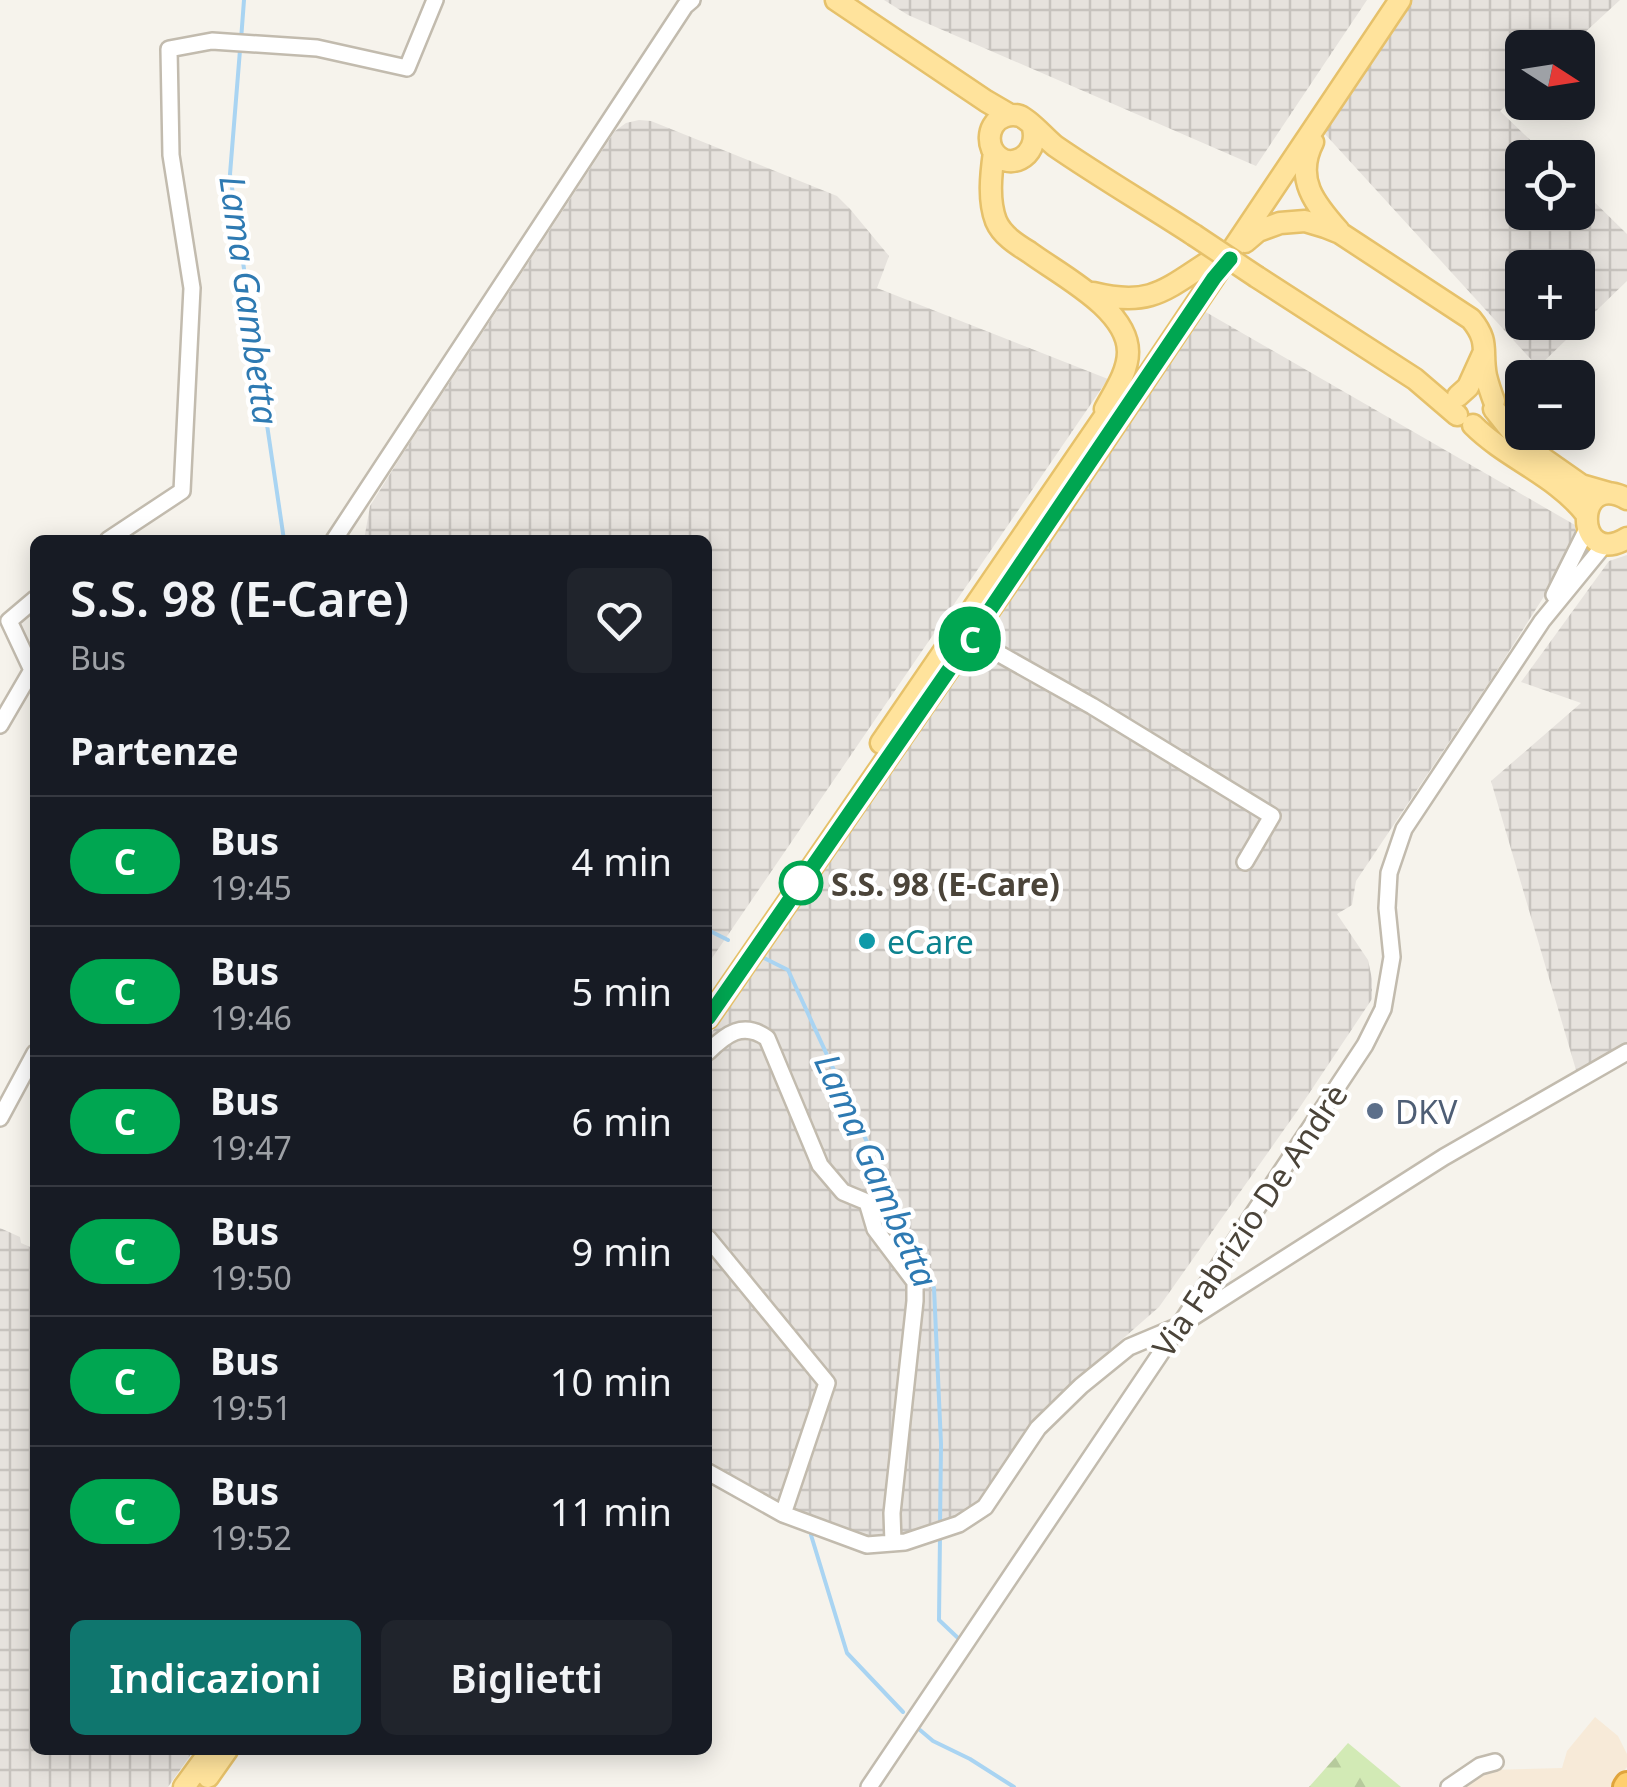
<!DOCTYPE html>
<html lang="it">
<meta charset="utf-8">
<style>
body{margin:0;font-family:"Noto Sans",sans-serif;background:#20242c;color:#f1f3f6;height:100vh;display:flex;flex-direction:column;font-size:38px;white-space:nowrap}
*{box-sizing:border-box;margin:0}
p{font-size:32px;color:#9ea1a6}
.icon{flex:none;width:55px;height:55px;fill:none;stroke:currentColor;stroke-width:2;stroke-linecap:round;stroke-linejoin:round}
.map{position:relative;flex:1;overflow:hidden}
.side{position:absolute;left:30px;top:535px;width:682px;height:1220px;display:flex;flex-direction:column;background:#171b24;border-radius:15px;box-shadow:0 5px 25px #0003}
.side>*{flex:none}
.badge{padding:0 20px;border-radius:32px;font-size:35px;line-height:65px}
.needle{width:65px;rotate:102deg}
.fabs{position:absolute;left:1505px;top:30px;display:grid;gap:20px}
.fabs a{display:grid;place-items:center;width:90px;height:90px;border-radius:15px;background:#171b24;box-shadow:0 5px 25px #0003;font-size:50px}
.map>.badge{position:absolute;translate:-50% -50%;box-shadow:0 0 0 5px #fff}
h2{padding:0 40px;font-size:38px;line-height:90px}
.round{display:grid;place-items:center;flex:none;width:105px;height:105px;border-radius:15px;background:#20242c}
.head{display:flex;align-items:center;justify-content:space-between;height:170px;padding:0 40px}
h1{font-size:48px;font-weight:600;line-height:75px}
.cta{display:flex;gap:20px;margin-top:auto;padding:20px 40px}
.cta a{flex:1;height:115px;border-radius:15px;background:#0f766e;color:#fff;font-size:40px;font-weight:600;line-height:115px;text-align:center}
.cta a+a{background:#20242c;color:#f1f3f6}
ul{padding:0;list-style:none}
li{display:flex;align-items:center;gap:30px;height:130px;padding:0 40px;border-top:2px solid #363941}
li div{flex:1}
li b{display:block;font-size:38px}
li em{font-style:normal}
li .badge{min-width:110px;font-weight:700;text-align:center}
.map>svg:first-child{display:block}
.commercial{fill:#f7ead8}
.industrial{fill:url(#industrial-grid);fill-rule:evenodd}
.forest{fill:url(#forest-firs)}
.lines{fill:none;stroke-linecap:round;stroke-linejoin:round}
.stream{stroke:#a9d4f2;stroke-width:4}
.minor-casing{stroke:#c2bbae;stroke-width:20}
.major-casing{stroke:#e6c16a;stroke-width:25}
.highway-casing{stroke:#e0a43c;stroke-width:28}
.minor{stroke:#fff;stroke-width:15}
.major{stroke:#ffe39c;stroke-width:20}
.highway{stroke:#ffcf6e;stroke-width:22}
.major-bridge-casing{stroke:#e6c16a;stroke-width:25;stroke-linecap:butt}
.major-bridge{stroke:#ffe39c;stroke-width:20}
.line-casing{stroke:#fff;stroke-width:22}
.line{stroke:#00a651;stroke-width:15}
.stop-dot{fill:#fff;stroke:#00a651;stroke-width:5}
.culture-dot{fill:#0f9aa8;stroke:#fff;stroke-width:4}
.service-dot{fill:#5c6f8a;stroke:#fff;stroke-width:4}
.labels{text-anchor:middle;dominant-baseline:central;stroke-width:9;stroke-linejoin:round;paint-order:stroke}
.stop-label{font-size:32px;font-weight:bold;fill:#4b4439;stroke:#fff;text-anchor:start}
.culture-label{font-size:32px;fill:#0d838f;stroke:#fff;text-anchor:start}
.service-label{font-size:32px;fill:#4e5e75;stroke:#fff;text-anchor:start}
.street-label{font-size:32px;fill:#4b4439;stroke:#fff}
.water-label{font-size:35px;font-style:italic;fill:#2e7ab2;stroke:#fff}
</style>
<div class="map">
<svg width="1627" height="1787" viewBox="0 0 1627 1787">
<defs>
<pattern id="industrial-grid" width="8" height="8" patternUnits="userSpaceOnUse" patternTransform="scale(2.5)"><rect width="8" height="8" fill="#e6e2dd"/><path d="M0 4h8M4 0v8" fill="none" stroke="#c7c3be"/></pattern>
<pattern id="forest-firs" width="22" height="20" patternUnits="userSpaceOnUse" patternTransform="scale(2.5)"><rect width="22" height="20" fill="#d2eab5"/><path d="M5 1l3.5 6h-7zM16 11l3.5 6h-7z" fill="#b6ca9c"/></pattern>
</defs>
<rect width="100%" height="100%" fill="#f6f3ec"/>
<path class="commercial" d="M 1595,1717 L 1618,1736 L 1627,1754 L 1627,1767 L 1612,1787 L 1458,1787 L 1478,1774 L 1490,1770 L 1562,1768 L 1567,1751 Z"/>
<path class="industrial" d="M 884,0 L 1367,0 L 1256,166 L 908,15 Z
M 1409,0 L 1620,0 L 1569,47 L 1522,48 L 1522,90 L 1500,111 L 1548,157 L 1522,158 L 1522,212 L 1578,212 L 1578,186 L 1627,234 L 1627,281 L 1538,367 L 1324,133 ZM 1522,268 L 1578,268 L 1578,322 L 1522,322 Z
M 639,120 L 651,121 L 837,196 L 850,209 L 889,256 L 877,288 L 1108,379 L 708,964 L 708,540 L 364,540 L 370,506 L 402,455 L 615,131 L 626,123 Z
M 1204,311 L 1575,525 L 1575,542 L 1550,587 L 1494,675 L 1356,881 L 1352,905 L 1337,914 L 1368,960 L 1372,979 L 1372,999 L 1300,1107 L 1159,1307 L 1045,1407 L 988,1492 L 973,1509 L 954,1518 L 907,1534 L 872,1537 L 774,1501 L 708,1460 L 708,1038 Z
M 1627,555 L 1627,1044 L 1576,1070 L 1491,781 L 1581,703 L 1521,682 L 1609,561 Z
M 0,1228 L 20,1237 L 21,1243 L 35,1249 L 35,1750 L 194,1750 L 168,1787 L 0,1787 Z"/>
<path class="forest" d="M 1348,1743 L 1401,1787 L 1309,1787 Z"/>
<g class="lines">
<path class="stream" d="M 241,40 L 244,0
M 240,50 L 230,174 L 284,540
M 708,930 L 728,940
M 764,958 L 788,970 L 934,1288 L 941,1444 L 940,1526
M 811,1535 L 847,1653 L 903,1712
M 940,1535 L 939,1620 L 958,1638
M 920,1730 L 933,1741 L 970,1759 L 1014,1787"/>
<defs>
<path id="minor" d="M 108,540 L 182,491 L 192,288 L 171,155 L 169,49 L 212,41 L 317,48 L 407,68 L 435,0
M 334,540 L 685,6 L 692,0
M 1554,595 L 1587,529
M 971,638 L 1092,706 L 1272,816 L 1245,862
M 0,725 L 32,670 L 9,621 L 35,599
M 708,1052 C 726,1034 743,1021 767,1038 L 820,1165 L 843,1192 L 867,1202 L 875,1229 L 915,1282 L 915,1301 L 892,1513 L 893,1543
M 0,1118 L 35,1053
M 708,1238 L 827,1383 L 783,1514
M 708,1472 L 783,1514 L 867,1545 L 905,1542 L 959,1524 L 985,1507 L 1038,1428 L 1081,1386 L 1129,1347 L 1179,1326 L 1444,1157 L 1627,1052
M 869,1787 L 1179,1326 L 1365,1045 L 1383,1009 L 1392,957 L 1387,908 L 1389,873 L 1404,829 L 1542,621 L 1605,544
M 1449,1787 L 1480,1766 L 1495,1762"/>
<path id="major" d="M 836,0 L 986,101 L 1010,115
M 1033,128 C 1040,157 1006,174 992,149 C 989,142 989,133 993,126 C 998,117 1010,113 1020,116 C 1030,120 1045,138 1055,146 C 1100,177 1148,205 1194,235
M 1313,142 C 1294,179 1315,204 1339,231
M 994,152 C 991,174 988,200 996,221 C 1002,235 1016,244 1029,252 C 1060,275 1128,309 1128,352 C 1128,372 1114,392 1105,409
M 1245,242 L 1258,231 L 1280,223 L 1305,221 L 1325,227 L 1340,233 L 1471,319 C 1490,342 1481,350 1486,376 C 1488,384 1491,393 1494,401
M 1257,277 L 1415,379 L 1457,415
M 1093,293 C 1149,307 1164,291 1210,261
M 1458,396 L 1468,387 L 1483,354
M 1494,409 L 1521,443 L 1581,485 L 1609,493
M 1473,425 C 1507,459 1556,475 1586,514
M 1627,499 C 1573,469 1574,570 1627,538
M 881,743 L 1116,400
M 708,1018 L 1039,538 L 1400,0
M 208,1777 L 227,1750
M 184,1787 L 211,1750"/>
<path id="highway" d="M 1625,1787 L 1627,1784"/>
</defs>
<use href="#minor" class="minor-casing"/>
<use href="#major" class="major-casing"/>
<use href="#highway" class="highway-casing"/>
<use href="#minor" class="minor"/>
<use href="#major" class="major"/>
<use href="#highway" class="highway"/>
<defs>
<path id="major-bridge" d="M 1194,235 L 1257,277"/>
</defs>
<use href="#major-bridge" class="major-bridge-casing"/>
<use href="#major-bridge" class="major-bridge"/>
</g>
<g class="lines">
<defs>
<path id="line" d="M 708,1018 L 971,638 L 1214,278 L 1230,259"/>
</defs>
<use href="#line" class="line-casing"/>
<use href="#line" class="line"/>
</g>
<circle class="stop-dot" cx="801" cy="883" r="20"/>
<circle class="culture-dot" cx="867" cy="941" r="10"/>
<circle class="service-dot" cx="1375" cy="1111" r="10"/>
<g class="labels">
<g class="stop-label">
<text x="831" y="883">S.S. 98 (E-Care)</text>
</g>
<g class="culture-label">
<text x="887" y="941">eCare</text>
</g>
<g class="service-label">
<text x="1395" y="1111">DKV</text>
</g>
<g class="street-label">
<text transform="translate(1249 1220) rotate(-56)">Via Fabrizio De Andrè</text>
</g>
<g class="water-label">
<text transform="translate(250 300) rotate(82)">Lama Gambetta</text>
<text transform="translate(877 1170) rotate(66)">Lama Gambetta</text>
</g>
</g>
</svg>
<div class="fabs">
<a><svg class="needle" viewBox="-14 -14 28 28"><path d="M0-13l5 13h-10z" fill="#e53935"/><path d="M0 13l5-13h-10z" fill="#9ea1a6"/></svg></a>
<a><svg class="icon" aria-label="locate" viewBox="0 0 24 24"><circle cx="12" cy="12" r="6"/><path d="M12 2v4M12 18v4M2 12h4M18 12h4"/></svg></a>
<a>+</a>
<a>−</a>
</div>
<b class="badge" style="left:970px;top:639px;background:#00a651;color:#fff">C</b>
<section class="side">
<div class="head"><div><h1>S.S. 98 (E-Care)</h1><p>Bus</p></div><a class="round"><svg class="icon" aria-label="heart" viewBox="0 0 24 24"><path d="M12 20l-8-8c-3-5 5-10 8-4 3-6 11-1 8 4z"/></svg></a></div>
<h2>Partenze</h2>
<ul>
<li><span class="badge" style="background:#00a651;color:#fff">C</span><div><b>Bus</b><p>19:45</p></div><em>4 min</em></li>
<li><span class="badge" style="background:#00a651;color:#fff">C</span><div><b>Bus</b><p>19:46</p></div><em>5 min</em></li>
<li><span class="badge" style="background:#00a651;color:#fff">C</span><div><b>Bus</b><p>19:47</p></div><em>6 min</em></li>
<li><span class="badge" style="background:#00a651;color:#fff">C</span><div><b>Bus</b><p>19:50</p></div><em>9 min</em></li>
<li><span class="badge" style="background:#00a651;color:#fff">C</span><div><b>Bus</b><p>19:51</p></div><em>10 min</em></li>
<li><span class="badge" style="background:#00a651;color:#fff">C</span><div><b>Bus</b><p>19:52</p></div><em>11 min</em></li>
</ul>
<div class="cta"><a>Indicazioni</a><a>Biglietti</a></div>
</section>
</div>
